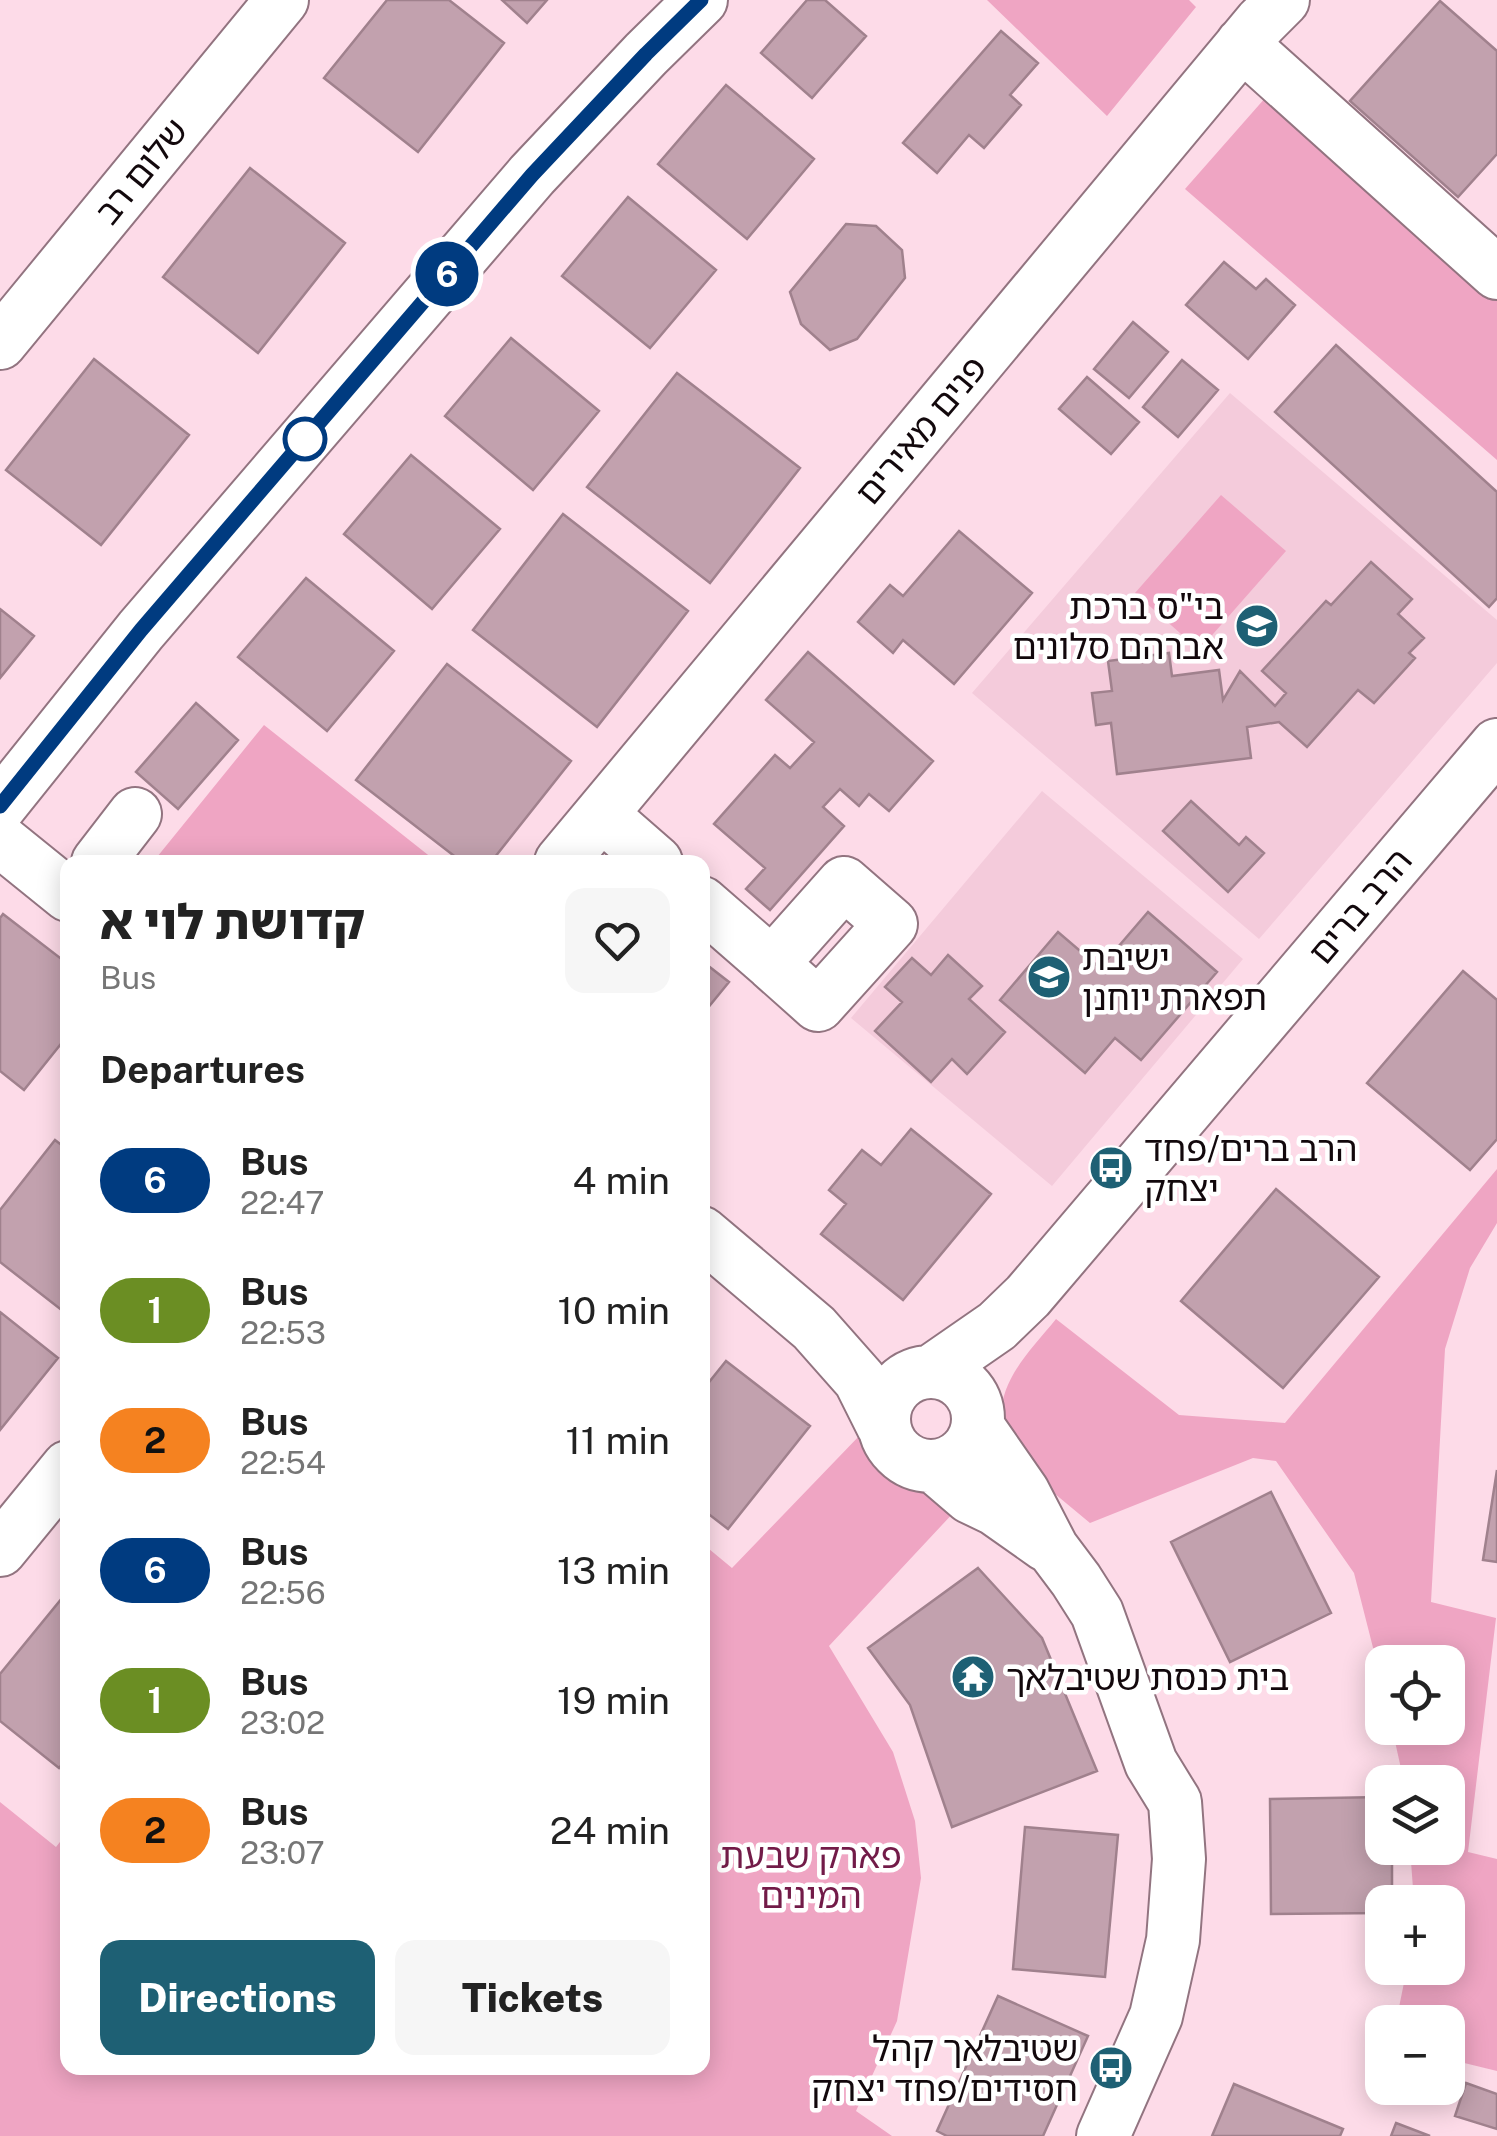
<!DOCTYPE html>
<meta charset="utf-8">
<style>
body{margin:0;font-family:"Public Sans","Noto Sans Hebrew",sans-serif;background:#f6f6f6;color:#222;height:100vh;display:flex;flex-direction:column;font-size:38px;white-space:nowrap}
*{box-sizing:border-box;margin:0}
p{font-size:32px;color:#767676}
.icon{flex:none;width:55px;height:55px;fill:none;stroke:currentColor;stroke-width:2;stroke-linecap:round;stroke-linejoin:round}
.map{position:relative;flex:1;overflow:hidden}
.panel{position:absolute;left:60px;top:855px;width:650px;height:1220px;display:flex;flex-direction:column;background:#fff;border-radius:20px;box-shadow:0 5px 25px #0003}
.panel>*{flex:none}
.badge{padding:0 20px;border-radius:32px;font-size:35px;line-height:65px}
.fabs{position:absolute;left:1365px;top:1645px;display:grid;gap:20px}
.fabs a{display:grid;place-items:center;width:100px;height:100px;border-radius:20px;background:#fff;box-shadow:0 5px 25px #0003;font-size:50px}
.map>.badge{position:absolute;translate:-50% -50%;box-shadow:0 0 0 5px #fff}
h2{padding:0 40px;font-size:38px;line-height:90px}
.round{display:grid;place-items:center;flex:none;width:105px;height:105px;border-radius:20px;background:#f6f6f6}
.headline{display:flex;align-items:center;justify-content:space-between;height:170px;padding:0 40px}
h1{font-size:48px;font-weight:800;line-height:75px}
.primary-button{display:flex;gap:20px;margin-top:auto;padding:20px 40px}
.primary-button a{flex:1;height:115px;border-radius:20px;background:#1e6074;color:#fff;font-size:40px;font-weight:800;line-height:115px;text-align:center}
.primary-button a+a{background:#f6f6f6;color:#222}
ul{padding:0;list-style:none}
li{display:flex;align-items:center;gap:30px;height:130px;padding:0 40px}
li div{flex:1}
li b{display:block;font-size:38px}
li em{font-style:normal}
li .badge{min-width:110px;font-weight:700;text-align:center}
.map>svg:first-child{display:block}
.built{fill:#f4cbdb}
.green{fill:#efa5c3}
.building{fill:#c2a1ae;stroke:#a0818d;stroke-width:2.5}
.lines{fill:none;stroke-linecap:round;stroke-linejoin:round}
.minor-casing{stroke:#927480;stroke-width:56}
.minor{stroke:#fff;stroke-width:52}
.line-casing{stroke:#fff;stroke-width:22}
.line{stroke:#003b80;stroke-width:15}
.stop-dot{fill:#fff;stroke:#003b80;stroke-width:5}
.labels{text-anchor:middle;dominant-baseline:central;stroke-width:9;stroke-linejoin:round;paint-order:stroke}
.street-label{font-size:35px;fill:#12080c;stroke:#fff}
.poi-label{font-size:35px;fill:#12080c;stroke:#fff;text-anchor:start}
.park-label{font-size:35px;fill:#721b48;stroke:#fff}
</style>
<div class="map">
<svg width="1497" height="2136" viewBox="0 0 1497 2136">
<rect width="100%" height="100%" fill="#fddbe8"/>
<path class="built" d="M 1230,393 L 1497,620 L 1497,663 L 1259,939 L 972,693 Z
M 1042,791 L 1243,959 L 1052,1186 L 851,1018 Z"/>
<path class="green" d="M 987,0 L 1189,0 L 1196,7 L 1107,116 Z
M 1266,97 L 1497,298 L 1497,460 L 1185,189 Z
M 1221,495 L 1286,551 L 1199,650 L 1135,593 Z
M 264,725 L 437,862 L 153,862 Z
M 1497,1169 L 1497,1223 L 1470,1268 L 1445,1349 L 1431,1602 L 1496,1618 L 1468,1852 L 1497,1859 L 1497,2071 L 1448,2059 L 1448,2022 L 1396,2022 L 1407,1968 L 1448,1968 L 1448,1902 L 1414,1902 L 1410,1848 L 1448,1848 L 1448,1782 L 1404,1782 L 1392,1728 L 1448,1728 L 1448,1662 L 1382,1662 L 1382,1683 L 1354,1573 L 1276,1461 L 1253,1458 L 1090,1523 L 1031,1474 L 1001,1419 C 1000,1378 1032,1349 1056,1319 L 1179,1415 L 1285,1423 Z
M 862,1433 C 875,1474 883,1475 921,1490 C 933,1495 945,1504 956,1510 L 829,1646 L 893,1752 L 915,1821 L 921,1878 L 897,2021 L 856,2111 L 892,2136 L 0,2136 L 0,1802 L 56,1847 L 67,1833 L 68,2068 L 702,2068 L 703,1544 L 732,1568 Z"/>
<path class="building" d="M 387,0 L 449,0 L 504,43 L 418,152 L 324,78 Z
M 502,0 L 547,0 L 527,23 Z
M 807,0 L 825,0 L 866,36 L 812,98 L 761,53 Z
M 1440,1 L 1497,51 L 1497,154 L 1458,197 L 1350,101 Z
M 1001,31 L 1038,63 L 1010,95 L 1021,105 L 984,148 L 969,135 L 937,173 L 903,143 Z
M 726,85 L 814,159 L 747,239 L 658,164 Z
M 250,168 L 345,243 L 258,353 L 163,277 Z
M 628,197 L 716,270 L 650,348 L 562,276 Z
M 846,224 L 876,226 L 902,250 L 905,278 L 857,339 L 830,350 L 801,324 L 790,292 Z
M 1224,262 L 1256,289 L 1266,279 L 1295,305 L 1248,359 L 1186,305 Z
M 1133,322 L 1168,352 L 1129,398 L 1094,369 Z
M 511,338 L 599,411 L 533,490 L 445,416 Z
M 1336,345 L 1497,492 L 1497,598 L 1489,607 L 1275,412 Z
M 94,359 L 189,435 L 101,545 L 6,470 Z
M 1182,360 L 1218,390 L 1178,437 L 1143,407 Z
M 677,373 L 800,468 L 710,583 L 587,487 Z
M 1087,377 L 1139,422 L 1111,454 L 1059,409 Z
M 411,455 L 500,529 L 432,609 L 344,534 Z
M 563,514 L 688,611 L 597,727 L 473,630 Z
M 959,531 L 1032,593 L 954,684 L 903,640 L 893,653 L 858,622 L 890,585 L 903,596 Z
M 1371,562 L 1412,599 L 1398,614 L 1424,638 L 1409,653 L 1415,658 L 1374,703 L 1358,690 L 1307,747 L 1279,722 L 1247,727 L 1251,758 L 1117,774 L 1111,723 L 1096,725 L 1092,693 L 1112,691 L 1108,661 L 1169,653 L 1172,676 L 1219,670 L 1223,700 L 1240,671 L 1275,706 L 1286,693 L 1262,671 L 1326,601 L 1331,605 Z
M 306,578 L 394,651 L 327,731 L 238,657 Z
M 0,609 L 34,636 L 0,678 Z
M 808,652 L 933,761 L 889,811 L 869,794 L 859,806 L 840,789 L 823,807 L 844,826 L 770,910 L 746,889 L 765,868 L 714,824 L 775,755 L 790,768 L 814,742 L 766,700 Z
M 447,664 L 571,761 L 491,862 L 462,862 L 356,780 Z
M 196,703 L 238,740 L 178,809 L 136,772 Z
M 1191,801 L 1239,845 L 1246,837 L 1264,853 L 1228,892 L 1163,831 Z
M 1148,912 L 1217,972 L 1141,1060 L 1115,1038 L 1085,1073 L 1000,1000 L 1058,932 L 1100,968 Z
M 3,914 L 68,964 L 68,1035 L 24,1090 L 0,1071 L 0,918 Z
M 948,955 L 982,986 L 969,999 L 1005,1032 L 967,1074 L 952,1059 L 931,1082 L 875,1031 L 902,1002 L 885,987 L 912,958 L 931,975 Z
M 702,961 L 729,982 L 702,1015 Z
M 1463,971 L 1497,1000 L 1497,1139 L 1470,1170 L 1367,1083 Z
M 911,1129 L 991,1194 L 903,1300 L 821,1234 L 846,1204 L 829,1190 L 862,1150 L 881,1165 Z
M 55,1140 L 68,1150 L 68,1315 L 0,1262 L 0,1210 Z
M 1276,1189 L 1379,1277 L 1283,1388 L 1181,1301 Z
M 0,1312 L 58,1358 L 0,1430 Z
M 726,1361 L 810,1426 L 728,1529 L 702,1509 L 702,1391 Z
M 1497,1470 L 1497,1562 L 1483,1560 Z
M 1271,1492 L 1331,1613 L 1230,1662 L 1171,1542 Z
M 978,1568 L 1042,1638 L 1097,1771 L 952,1827 L 910,1705 L 868,1648 Z
M 63,1597 L 68,1600 L 68,1757 L 59,1768 L 0,1721 L 0,1674 Z
M 1382,1797 L 1382,1848 L 1392,1848 L 1392,1902 L 1382,1902 L 1382,1913 L 1271,1914 L 1270,1799 Z
M 1025,1827 L 1118,1835 L 1105,1977 L 1013,1969 Z
M 998,1996 L 1088,2036 L 1043,2136 L 947,2136 L 937,2131 Z
M 1466,2083 L 1497,2094 L 1497,2129 L 1455,2116 Z
M 1234,2084 L 1343,2129 L 1340,2136 L 1212,2136 Z
M 1396,2123 L 1430,2136 L 1391,2136 Z"/>
<g class="lines">
<defs>
<path id="minor" d="M 1242,44 L 1497,273
M 0,343 L 282,0
M 0,806 L 141,630 L 532,175 L 646,54 L 701,0
M 601,814 L 656,862
M 0,840 L 68,895
M 98,862 L 135,814
M 561,862 L 1261,22 L 1283,0
M 844,883 L 891,924 L 818,1005 L 772,964 Z
M 702,903 L 772,964
M 702,1233 L 814,1328 L 860,1380 L 883,1426
M 932,1371 L 997,1326 L 1028,1296 L 1497,745
M884 1419a47 47 0 1 1 94 0a47 47 0 1 1-94 0Z
M 978,1427 L 1023,1492 L 1052,1548 L 1076,1580 L 1097,1613 L 1151,1763 L 1175,1802 L 1179,1859 L 1173,1940 L 1156,2016 L 1103,2136
M 935,1467 L 970,1497 L 995,1509 L 1046,1545
M 0,1550 L 68,1467"/>
</defs>
<use href="#minor" class="minor-casing"/>
<use href="#minor" class="minor"/>
</g>
<g class="lines">
<defs>
<path id="line" d="M 0,806 L 141,630 L 532,175 L 646,54 L 701,0"/>
</defs>
<use href="#line" class="line-casing"/>
<use href="#line" class="line"/>
</g>
<defs>
<symbol id="school-disc" viewBox="-11 -11 22 22"><circle r="9.5" fill="#1e6074" stroke="#fff"/><path d="M0-5L7-2L0 1L-7-2ZM-4 1L0 2.5L4 1V4Q0 6-4 4Z" fill="#fff"/></symbol>
<symbol id="bus-disc" viewBox="-11 -11 22 22"><circle r="9.5" fill="#1e6074" stroke="#fff"/><path d="M-5-6H5V4H4V6H2V4H-2V6H-4V4H-5ZM-3.5-4V0h7V-4ZM-3.5 1.2v1.5H-2V1.2ZM2 1.2v1.5H3.5V1.2Z" fill="#fff"/></symbol>
<symbol id="temple-disc" viewBox="-11 -11 22 22"><circle r="9.5" fill="#1e6074" stroke="#fff"/><path d="M0-6L5-2H3V0L6.5 2.5H4V6H1.5V3h-3V6H-4V2.5H-6.5L-3 0V-2H-5Z" fill="#fff"/></symbol>
</defs>
<g fill-rule="evenodd">
<use href="#school-disc" x="1232" y="601" width="50" height="50"/>
<use href="#school-disc" x="1024" y="952" width="50" height="50"/>
<use href="#bus-disc" x="1086" y="1143" width="50" height="50"/>
<use href="#temple-disc" x="948" y="1652" width="50" height="50"/>
<use href="#bus-disc" x="1086" y="2043" width="50" height="50"/>
</g>
<circle class="stop-dot" cx="305" cy="439" r="20"/>
<g class="labels">
<g class="street-label">
<text transform="translate(141 171) rotate(-51)">שלום רב</text>
<text transform="translate(921 430) rotate(-50)">פנים מאירים</text>
<text transform="translate(1360 906) rotate(-50)">הרב ברים</text>
</g>
<g class="poi-label">
<text x="1224" y="606" text-anchor="end">בי"ס ברכת<tspan x="1224" dy="40">אברהם סלונים</tspan></text>
<text x="1082" y="957">ישיבת<tspan x="1082" dy="40">תפארת יוחנן</tspan></text>
<text x="1144" y="1148">הרב ברים/פחד<tspan x="1144" dy="40">יצחק</tspan></text>
<text x="1006" y="1677">בית כנסת שטיבלאך</text>
<text x="1078" y="2048" text-anchor="end">שטיבלאך קהל<tspan x="1078" dy="40">חסידים/פחד יצחק</tspan></text>
</g>
<g class="park-label">
<text x="811" y="1855">פארק שבעת<tspan x="811" dy="40">המינים</tspan></text>
</g>
</g>
</svg>
<div class="fabs">
<a><svg class="icon" aria-label="locate" viewBox="0 0 24 24"><circle cx="12" cy="12" r="6"/><path d="M12 2v4M12 18v4M2 12h4M18 12h4"/></svg></a>
<a><svg class="icon" aria-label="layers" viewBox="0 0 24 24"><path d="M12 4l9 5-9 5-9-5zM3 14l9 5 9-5"/></svg></a>
<a>+</a>
<a>−</a>
</div>
<b class="badge" style="left:447px;top:274px;background:#003b80;color:#fff">6</b>
<section class="panel">
<div class="headline"><div><h1>קדושת לוי א</h1><p>Bus</p></div><a class="round"><svg class="icon" aria-label="heart" viewBox="0 0 24 24"><path d="M12 20l-8-8c-3-5 5-10 8-4 3-6 11-1 8 4z"/></svg></a></div>
<h2>Departures</h2>
<ul>
<li><span class="badge" style="background:#003b80;color:#fff">6</span><div><b>Bus</b><p>22:47</p></div><em>4 min</em></li>
<li><span class="badge" style="background:#6b8e23;color:#fff">1</span><div><b>Bus</b><p>22:53</p></div><em>10 min</em></li>
<li><span class="badge" style="background:#f58220;color:#111">2</span><div><b>Bus</b><p>22:54</p></div><em>11 min</em></li>
<li><span class="badge" style="background:#003b80;color:#fff">6</span><div><b>Bus</b><p>22:56</p></div><em>13 min</em></li>
<li><span class="badge" style="background:#6b8e23;color:#fff">1</span><div><b>Bus</b><p>23:02</p></div><em>19 min</em></li>
<li><span class="badge" style="background:#f58220;color:#111">2</span><div><b>Bus</b><p>23:07</p></div><em>24 min</em></li>
</ul>
<div class="primary-button"><a>Directions</a><a>Tickets</a></div>
</section>
</div>
